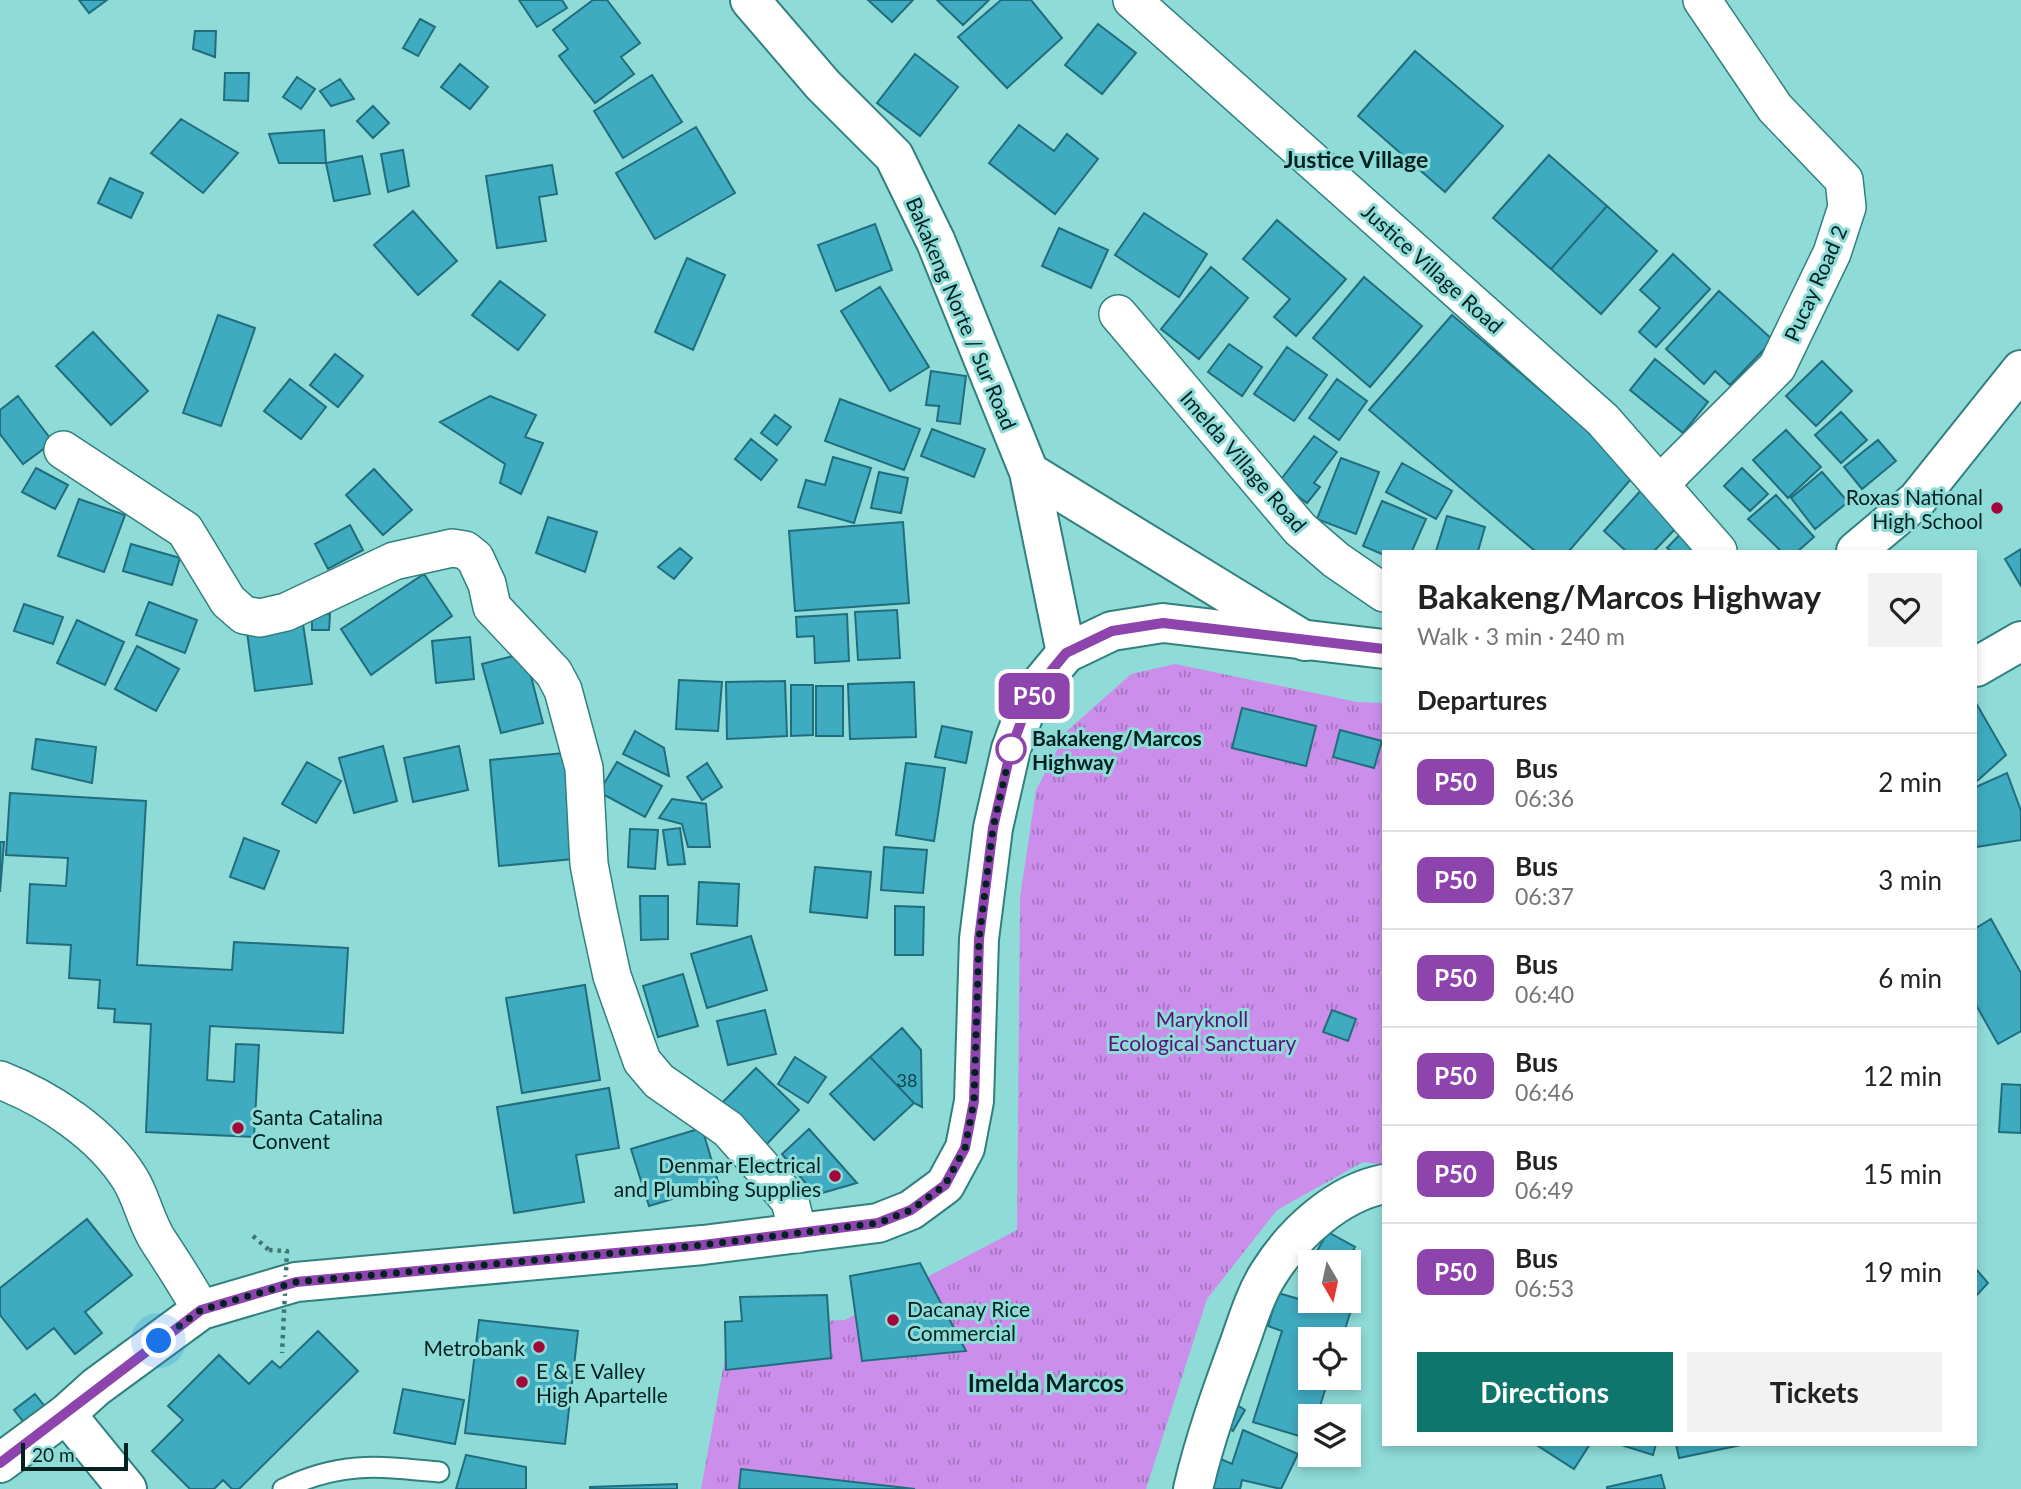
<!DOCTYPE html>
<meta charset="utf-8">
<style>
body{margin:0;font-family:Lato,sans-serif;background:#f2f2f2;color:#222;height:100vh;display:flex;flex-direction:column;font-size:26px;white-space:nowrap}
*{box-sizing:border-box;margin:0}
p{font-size:23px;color:#767676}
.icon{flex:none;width:38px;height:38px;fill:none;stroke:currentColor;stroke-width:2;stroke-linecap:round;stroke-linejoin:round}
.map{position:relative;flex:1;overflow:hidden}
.details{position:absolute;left:1382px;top:550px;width:595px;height:896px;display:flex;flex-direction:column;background:#fff;border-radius:0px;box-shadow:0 4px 10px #0003}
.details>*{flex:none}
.badge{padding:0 14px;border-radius:10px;font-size:24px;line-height:46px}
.needle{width:46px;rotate:171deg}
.buttons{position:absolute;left:1298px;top:1250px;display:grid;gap:14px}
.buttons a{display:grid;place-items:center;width:63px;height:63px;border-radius:0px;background:#fff;box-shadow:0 4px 10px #0003;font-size:35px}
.scale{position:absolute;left:21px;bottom:18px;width:107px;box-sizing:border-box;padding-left:7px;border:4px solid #012221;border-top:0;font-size:19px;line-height:24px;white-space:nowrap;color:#012221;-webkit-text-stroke:5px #8edbd8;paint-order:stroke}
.you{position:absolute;width:35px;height:35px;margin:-18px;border:5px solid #fff;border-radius:50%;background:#1a73e8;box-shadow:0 0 0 10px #1a73e833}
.map>.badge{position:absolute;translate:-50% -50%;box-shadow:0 0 0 4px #fff}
h2{padding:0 35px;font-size:26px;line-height:63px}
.round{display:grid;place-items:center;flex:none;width:74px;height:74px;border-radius:0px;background:#f2f2f2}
.summary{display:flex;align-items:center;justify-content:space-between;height:119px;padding:0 35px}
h1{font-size:33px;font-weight:700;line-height:52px}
.primary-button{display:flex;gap:14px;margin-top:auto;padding:14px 35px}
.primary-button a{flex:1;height:80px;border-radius:0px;background:#0f766e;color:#fff;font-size:28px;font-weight:700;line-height:80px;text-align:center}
.primary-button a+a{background:#f2f2f2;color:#222}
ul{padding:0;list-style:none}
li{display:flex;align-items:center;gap:21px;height:98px;padding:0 35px;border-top:2px solid #e0e0e0}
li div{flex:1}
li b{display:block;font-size:26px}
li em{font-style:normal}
li .badge{min-width:77px;font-weight:700;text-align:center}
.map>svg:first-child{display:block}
.park{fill:url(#park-tufts)}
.building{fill:#3fabc1;stroke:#216d7c;stroke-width:2}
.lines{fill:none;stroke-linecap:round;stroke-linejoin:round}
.service-casing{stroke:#32807e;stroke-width:23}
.minor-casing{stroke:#32807e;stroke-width:40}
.tertiary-casing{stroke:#32807e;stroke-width:42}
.secondary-casing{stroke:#32807e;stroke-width:42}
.primary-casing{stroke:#32807e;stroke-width:42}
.path{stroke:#417573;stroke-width:4.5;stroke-dasharray:3.5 5;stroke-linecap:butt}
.service{stroke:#fff;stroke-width:19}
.minor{stroke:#fff;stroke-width:37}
.tertiary{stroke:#fff;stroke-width:38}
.secondary{stroke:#fff;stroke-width:38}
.primary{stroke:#fff;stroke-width:38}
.path-bridge{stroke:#417573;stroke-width:4.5;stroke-dasharray:3.5 5;stroke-linecap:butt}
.line-casing{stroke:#fff;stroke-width:16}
.line{stroke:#8e44ad;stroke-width:10}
.walk{stroke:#012221;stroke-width:7;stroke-dasharray:0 12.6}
.poi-dot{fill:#a30639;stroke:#8edbd8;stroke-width:2.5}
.stop-dot{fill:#fff;stroke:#8e44ad;stroke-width:3.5}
.labels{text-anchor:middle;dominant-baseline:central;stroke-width:6;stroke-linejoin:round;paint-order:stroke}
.number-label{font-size:18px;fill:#104449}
.street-label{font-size:21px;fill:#012221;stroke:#8edbd8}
.poi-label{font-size:21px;fill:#012221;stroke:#8edbd8;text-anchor:end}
.stop-label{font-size:21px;font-weight:bold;fill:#012221;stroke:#8edbd8;text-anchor:start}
.park-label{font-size:21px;fill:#591376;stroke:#8edbd8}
.neighbourhood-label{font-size:23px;font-weight:bold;fill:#012221;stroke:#8edbd8}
.quarter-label{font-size:24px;font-weight:bold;fill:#012221;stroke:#8edbd8}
</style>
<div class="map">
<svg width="2021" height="1489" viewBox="0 0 2021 1489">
<defs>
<pattern id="park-tufts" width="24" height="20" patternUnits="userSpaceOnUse" patternTransform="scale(1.75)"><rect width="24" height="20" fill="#cb8feb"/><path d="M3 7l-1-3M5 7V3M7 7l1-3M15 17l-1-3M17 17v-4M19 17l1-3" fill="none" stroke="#a274be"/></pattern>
</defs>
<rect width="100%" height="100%" fill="#8edbd8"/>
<path class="park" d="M 1175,664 L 1357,702 L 1384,703 L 1384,1165 L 1363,1162 L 1277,1210 L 1207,1299 L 1146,1489 L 701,1489 L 731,1325 L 845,1320 L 1017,1230 L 1020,898 L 1036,790 L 1067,731 L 1131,674 Z"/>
<path class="building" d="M 79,0 L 107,0 L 89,13 Z
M 519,0 L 562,0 L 567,8 L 537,27 Z
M 593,0 L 607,0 L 640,43 L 621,57 L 634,74 L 595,103 L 559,56 L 568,49 L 553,30 Z
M 868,0 L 913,0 L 892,22 Z
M 937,0 L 989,0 L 963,25 Z
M 1001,0 L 1031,0 L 1062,38 L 1007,88 L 958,37 Z
M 420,19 L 435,27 L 418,56 L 403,48 Z
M 1098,24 L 1136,53 L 1102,94 L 1065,65 Z
M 195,31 L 216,31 L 215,57 L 193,49 Z
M 1415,51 L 1503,126 L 1445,192 L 1358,116 Z
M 915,54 L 958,87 L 920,136 L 877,103 Z
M 460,64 L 488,87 L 470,109 L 441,87 Z
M 225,73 L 249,73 L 248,101 L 224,100 Z
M 652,75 L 682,122 L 623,158 L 594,111 Z
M 297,77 L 315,89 L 301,109 L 283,97 Z
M 340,79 L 354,99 L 331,106 L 320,91 Z
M 373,106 L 389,123 L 373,138 L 357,121 Z
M 181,119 L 238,153 L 203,193 L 151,153 Z
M 1019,125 L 1054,151 L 1067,134 L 1098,159 L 1055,214 L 989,163 Z
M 696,127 L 735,193 L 655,239 L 616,173 Z
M 324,130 L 326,163 L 279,163 L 269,134 Z
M 403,150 L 409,186 L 388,192 L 381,154 Z
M 1549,155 L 1607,206 L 1551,269 L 1493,218 Z
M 362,156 L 370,194 L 334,201 L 326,163 Z
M 552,165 L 557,194 L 539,197 L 546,241 L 497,248 L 486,176 Z
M 110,178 L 143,193 L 131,218 L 98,203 Z
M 1607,206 L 1657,251 L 1601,314 L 1551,269 Z
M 413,211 L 457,261 L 418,295 L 374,245 Z
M 1144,213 L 1207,254 L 1179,297 L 1115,255 Z
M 1277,220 L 1346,279 L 1296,336 L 1274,317 L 1290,299 L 1243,259 Z
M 875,224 L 892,270 L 836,291 L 818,245 Z
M 1059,228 L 1108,250 L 1091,288 L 1042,266 Z
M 1673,254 L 1710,289 L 1656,347 L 1639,332 L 1660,308 L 1640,290 Z
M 687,258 L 725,275 L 693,350 L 655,332 Z
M 1211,267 L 1248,298 L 1199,359 L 1161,329 Z
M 1364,277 L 1422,326 L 1370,387 L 1313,338 Z
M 500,281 L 545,315 L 518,350 L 472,315 Z
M 880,287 L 929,367 L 890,391 L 841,311 Z
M 1719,291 L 1773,340 L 1730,385 L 1715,371 L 1704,384 L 1666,349 Z
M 218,315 L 255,328 L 221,426 L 183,413 Z
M 1452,315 L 1637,472 L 1569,551 L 1535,551 L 1369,410 Z
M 93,332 L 148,391 L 111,425 L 56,366 Z
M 1229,344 L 1262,367 L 1242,396 L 1208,372 Z
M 1287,347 L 1327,375 L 1294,421 L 1254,394 Z
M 335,354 L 363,376 L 338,407 L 310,385 Z
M 1655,359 L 1708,402 L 1683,433 L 1630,390 Z
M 1822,361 L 1852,391 L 1816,426 L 1786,396 Z
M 931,371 L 966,376 L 960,424 L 937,421 L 939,406 L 926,405 Z
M 290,379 L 326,407 L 301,439 L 264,411 Z
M 1337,379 L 1367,401 L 1339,440 L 1309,418 Z
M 18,396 L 53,442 L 23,464 L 0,434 L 0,410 Z
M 490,396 L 536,415 L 525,437 L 543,443 L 521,494 L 500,483 L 505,464 L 440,422 Z
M 840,399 L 920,429 L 904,470 L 825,441 Z
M 1841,412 L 1867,440 L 1841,463 L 1815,435 Z
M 775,415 L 791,427 L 777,445 L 761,433 Z
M 932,429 L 985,449 L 974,477 L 921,456 Z
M 1786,430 L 1821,467 L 1788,498 L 1753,460 Z
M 1314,436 L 1337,452 L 1314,483 L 1320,487 L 1307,503 L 1279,482 Z
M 751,439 L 777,460 L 761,480 L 735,459 Z
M 1878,440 L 1896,461 L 1862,489 L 1844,467 Z
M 833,457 L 871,468 L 854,523 L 798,507 L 806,480 L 825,485 Z
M 1341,458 L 1379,472 L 1356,534 L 1317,519 Z
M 1402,463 L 1452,491 L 1436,519 L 1386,492 Z
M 36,468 L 68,485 L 55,509 L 22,492 Z
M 1742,468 L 1768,494 L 1750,511 L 1724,486 Z
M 374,469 L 412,510 L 383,535 L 346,495 Z
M 879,472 L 908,478 L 901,513 L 871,508 Z
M 1822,472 L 1848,502 L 1815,529 L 1791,498 Z
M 1644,487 L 1682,522 L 1654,551 L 1626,551 L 1604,531 Z
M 1776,495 L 1814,537 L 1798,551 L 1781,551 L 1748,519 Z
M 79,499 L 125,515 L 104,572 L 58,556 Z
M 1382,501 L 1426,519 L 1412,551 L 1384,551 L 1384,555 L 1363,546 Z
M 1447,516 L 1485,527 L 1478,551 L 1436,551 Z
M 548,517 L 597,532 L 585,572 L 536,553 Z
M 903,522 L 909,603 L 795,611 L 789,531 Z
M 350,525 L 363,550 L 328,569 L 315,544 Z
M 1689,525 L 1716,551 L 1671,551 L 1667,548 Z
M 131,544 L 180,558 L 172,585 L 123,571 Z
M 680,548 L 692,558 L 674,579 L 658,567 Z
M 2021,549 L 2021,586 L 2005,559 Z
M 424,574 L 452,616 L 371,675 L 341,629 Z
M 149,602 L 197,620 L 185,653 L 136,635 Z
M 24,604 L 63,617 L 53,644 L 14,631 Z
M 897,610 L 900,658 L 858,660 L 855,612 Z
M 312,614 L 330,614 L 329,630 L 312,630 Z
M 847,614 L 849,661 L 815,663 L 814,636 L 797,637 L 796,617 Z
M 77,620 L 124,642 L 105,685 L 57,663 Z
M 303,624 L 312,684 L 255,691 L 247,632 Z
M 470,637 L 474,679 L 436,683 L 432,641 Z
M 137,646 L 179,669 L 156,711 L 115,689 Z
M 525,653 L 543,723 L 501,733 L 482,664 Z
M 679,680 L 722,682 L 718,731 L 676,729 Z
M 785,681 L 787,736 L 727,739 L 726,682 Z
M 914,682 L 916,737 L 850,739 L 848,684 Z
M 791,685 L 813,685 L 813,735 L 791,736 Z
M 816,686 L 843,686 L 843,736 L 816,736 Z
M 1976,703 L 2006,755 L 1976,782 Z
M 1242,708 L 1316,726 L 1306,766 L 1232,748 Z
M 942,726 L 972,732 L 966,763 L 935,757 Z
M 1340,730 L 1382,741 L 1374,768 L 1333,757 Z
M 635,731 L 664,748 L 669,776 L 623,754 Z
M 36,739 L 96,747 L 92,783 L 32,769 Z
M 383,746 L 397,801 L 354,813 L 339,758 Z
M 459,746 L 468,790 L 413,802 L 404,758 Z
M 564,753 L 573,859 L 499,866 L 490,760 Z
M 307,762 L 341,781 L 316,823 L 282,804 Z
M 617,762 L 662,786 L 645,817 L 599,792 Z
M 707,763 L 722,787 L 702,800 L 687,777 Z
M 906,763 L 945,768 L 934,841 L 896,835 Z
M 2007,773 L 2021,811 L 2021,840 L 1976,847 L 1976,787 Z
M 10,793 L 146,801 L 137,965 L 232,970 L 234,942 L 348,948 L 343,1033 L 210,1026 L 207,1080 L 234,1082 L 236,1044 L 259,1045 L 254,1137 L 146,1132 L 151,1024 L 114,1022 L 115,1009 L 98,1008 L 100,980 L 69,978 L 71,945 L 27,943 L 30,884 L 66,886 L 68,858 L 6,855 Z
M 672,799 L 706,804 L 710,847 L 688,847 L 682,824 L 659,818 Z
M 680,828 L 685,864 L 668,865 L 663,830 Z
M 630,829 L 658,830 L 655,869 L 628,867 Z
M 244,838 L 279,851 L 264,889 L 230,877 Z
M 0,842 L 4,842 L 0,892 Z
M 884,847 L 927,850 L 923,893 L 881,890 Z
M 815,867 L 871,872 L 867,918 L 810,912 Z
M 699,882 L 739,884 L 737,926 L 697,924 Z
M 640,896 L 668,896 L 668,939 L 641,940 Z
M 895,906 L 924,907 L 923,955 L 895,955 Z
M 1991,919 L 2021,973 L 2021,1031 L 1998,1044 L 1976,1005 L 1976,928 Z
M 751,936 L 767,990 L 707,1008 L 691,954 Z
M 683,974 L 698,1026 L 658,1037 L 643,986 Z
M 585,985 L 600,1080 L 522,1093 L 506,998 Z
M 765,1010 L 776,1054 L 728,1065 L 717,1021 Z
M 1332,1010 L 1356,1019 L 1348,1041 L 1323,1032 Z
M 902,1028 L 921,1050 L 922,1107 L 914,1103 L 870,1057 Z
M 795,1057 L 826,1077 L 808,1103 L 778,1084 Z
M 870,1057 L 914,1103 L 874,1140 L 830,1094 Z
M 756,1068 L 799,1110 L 764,1147 L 720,1105 Z
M 2002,1084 L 2021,1085 L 2021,1133 L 1999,1132 Z
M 609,1088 L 619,1148 L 576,1155 L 584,1202 L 514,1213 L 497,1107 Z
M 702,1128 L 719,1185 L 649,1206 L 631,1149 Z
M 809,1129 L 857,1183 L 815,1195 L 782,1154 Z
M 87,1219 L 132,1275 L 85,1312 L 102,1333 L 75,1354 L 54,1328 L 27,1349 L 0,1315 L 0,1288 Z
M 1328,1232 L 1355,1247 L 1347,1262 L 1320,1262 L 1313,1258 Z
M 920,1263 L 966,1351 L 862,1361 L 850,1276 Z
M 1976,1269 L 1988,1283 L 1976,1296 Z
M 1308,1272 L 1311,1273 L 1311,1300 L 1349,1300 L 1349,1285 L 1358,1288 L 1342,1339 L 1311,1339 L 1311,1377 L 1329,1377 L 1317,1416 L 1311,1416 L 1309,1439 L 1253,1422 L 1282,1331 L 1268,1326 L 1278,1293 L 1299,1299 Z
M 827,1295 L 831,1358 L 726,1370 L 725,1322 L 742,1321 L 740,1297 Z
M 479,1320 L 578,1331 L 565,1444 L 465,1433 Z
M 318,1331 L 358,1371 L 239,1489 L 232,1489 L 223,1480 L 214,1489 L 190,1489 L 152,1451 L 183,1420 L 168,1406 L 219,1355 L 249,1384 L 272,1361 L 280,1368 Z
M 403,1389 L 464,1400 L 455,1444 L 394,1433 Z
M 35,1394 L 50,1413 L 29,1429 L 14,1410 Z
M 1234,1403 L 1245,1410 L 1233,1431 L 1221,1425 Z
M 1243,1430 L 1298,1454 L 1281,1489 L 1242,1480 L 1240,1489 L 1207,1489 L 1216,1457 L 1232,1464 Z
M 1535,1444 L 1590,1444 L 1574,1469 Z
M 1618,1444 L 1656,1444 L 1653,1455 Z
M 1676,1444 L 1746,1444 L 1679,1458 Z
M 466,1455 L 526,1467 L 526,1489 L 456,1489 Z
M 741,1469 L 915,1489 L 739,1489 Z
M 1661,1475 L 1665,1489 L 1607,1489 L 1607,1487 Z
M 677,1484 L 677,1489 L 590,1489 L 590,1487 Z"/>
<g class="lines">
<defs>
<path id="service" d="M 283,1489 C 340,1461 378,1466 439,1472"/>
<path id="minor" d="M 1132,0 L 1603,420 L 1718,551
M 1118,314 L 1300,529 L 1336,560 L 1384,593
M 63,450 L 185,530 L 228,601 L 244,615 L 260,618 L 286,612 L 394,561 L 452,548 L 465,550 L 475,558 L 487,584 L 492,607 L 554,673 L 563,690 L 584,768 L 589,864 L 598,911 L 612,976 L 642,1061 L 659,1081 L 728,1129 L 760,1165 L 790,1201 L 798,1234
M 1660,484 L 1777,367 L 1832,253 L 1847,207 L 1844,180 L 1775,108 L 1702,0
M 0,1080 C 49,1099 102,1134 130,1179 C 142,1198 146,1223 159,1242 C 174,1265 188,1286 201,1310"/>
<path id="tertiary" d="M 1976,667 L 2021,641
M 66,1414 L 127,1489
M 1193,1489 C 1205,1438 1222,1391 1240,1342 C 1248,1319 1256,1293 1269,1273 C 1294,1233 1338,1193 1384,1184"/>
<path id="secondary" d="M 750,0 L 823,85 L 894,156 L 936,242 L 1029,472 L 1066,653
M 1029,472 L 1305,641"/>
<path id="primary" d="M 1856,551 L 1917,500 L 2021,370
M 0,1463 L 66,1414 L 96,1387 L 201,1310 L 296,1282 L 703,1245 L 878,1223 L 911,1210 L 945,1185 L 965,1148 L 974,1101 L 979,939 L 993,828 L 1011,749 L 1024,714 L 1042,682 L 1066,653 L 1112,631 L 1163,623 L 1384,649"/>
</defs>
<use href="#service" class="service-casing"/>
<use href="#minor" class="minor-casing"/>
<use href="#tertiary" class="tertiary-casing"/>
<use href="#secondary" class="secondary-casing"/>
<use href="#primary" class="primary-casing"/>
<path class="path" d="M 253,1236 L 269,1250"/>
<use href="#service" class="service"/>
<use href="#minor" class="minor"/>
<use href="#tertiary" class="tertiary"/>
<use href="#secondary" class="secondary"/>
<use href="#primary" class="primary"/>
<path class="path-bridge" d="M 269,1250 L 287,1251 L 282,1353"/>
</g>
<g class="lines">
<defs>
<path id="line" d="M 0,1463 L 201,1310 L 296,1282 L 703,1245 L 878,1223 L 911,1210 L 945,1185 L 965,1148 L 974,1101 L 979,939 L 993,828 L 1011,749 L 1024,714 L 1042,682 L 1066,653 L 1112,631 L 1163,623 L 1384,649"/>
</defs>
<use href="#line" class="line-casing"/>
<use href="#line" class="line"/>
<path class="walk" d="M 159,1341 L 201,1310 L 296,1282 L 703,1245 L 878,1223 L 911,1210 L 945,1185 L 965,1148 L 974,1101 L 979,939 L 993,828 L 1011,749"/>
</g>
<g class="poi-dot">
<circle cx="1997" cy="508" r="7"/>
<circle cx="238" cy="1128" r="7"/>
<circle cx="835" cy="1176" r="7"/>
<circle cx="893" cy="1320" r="7"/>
<circle cx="539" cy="1347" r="7"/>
<circle cx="522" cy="1382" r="7"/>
</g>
<circle class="stop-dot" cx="1011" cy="749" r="14"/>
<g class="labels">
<g class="number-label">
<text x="907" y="1080">38</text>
</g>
<g class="street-label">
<text transform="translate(1433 268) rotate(42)">Justice Village Road</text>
<text transform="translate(1815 283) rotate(-66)">Pucay Road 2</text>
<text transform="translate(962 313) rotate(67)">Bakakeng Norte / Sur Road</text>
<text transform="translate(1244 461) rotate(49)">Imelda Village Road</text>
</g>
<g class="poi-label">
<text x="1983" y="496">Roxas National<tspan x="1983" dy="24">High School</tspan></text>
<text x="252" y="1116" text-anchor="start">Santa Catalina<tspan x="252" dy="24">Convent</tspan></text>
<text x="821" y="1164">Denmar Electrical<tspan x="821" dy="24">and Plumbing Supplies</tspan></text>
<text x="907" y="1308" text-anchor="start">Dacanay Rice<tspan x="907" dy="24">Commercial</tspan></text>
<text x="525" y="1347">Metrobank</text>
<text x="536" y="1370" text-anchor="start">E &amp; E Valley<tspan x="536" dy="24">High Apartelle</tspan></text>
</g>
<g class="stop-label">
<text x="1032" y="737">Bakakeng/Marcos<tspan x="1032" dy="24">Highway</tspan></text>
</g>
<g class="park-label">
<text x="1202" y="1018">Maryknoll<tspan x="1202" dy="24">Ecological Sanctuary</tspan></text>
</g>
<g class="neighbourhood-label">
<text x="1356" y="159">Justice Village</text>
</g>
<g class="quarter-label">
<text x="1046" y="1382">Imelda Marcos</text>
</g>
</g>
</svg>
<div class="buttons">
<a><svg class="needle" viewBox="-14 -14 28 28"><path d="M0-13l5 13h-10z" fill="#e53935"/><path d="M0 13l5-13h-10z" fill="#767676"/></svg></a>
<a><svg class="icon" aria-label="locate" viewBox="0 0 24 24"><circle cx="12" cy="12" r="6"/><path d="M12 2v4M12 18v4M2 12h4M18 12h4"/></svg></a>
<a><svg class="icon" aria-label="layers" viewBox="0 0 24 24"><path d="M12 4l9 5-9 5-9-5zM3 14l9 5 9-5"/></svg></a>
</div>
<div class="scale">20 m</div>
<div class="you" style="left:159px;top:1341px"></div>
<b class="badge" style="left:1034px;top:696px;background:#8e44ad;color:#fff">P50</b>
<section class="details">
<div class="summary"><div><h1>Bakakeng/Marcos Highway</h1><p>Walk · 3 min · 240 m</p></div><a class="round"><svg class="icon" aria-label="heart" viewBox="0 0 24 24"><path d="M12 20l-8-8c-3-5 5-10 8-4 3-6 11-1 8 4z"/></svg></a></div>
<h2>Departures</h2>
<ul>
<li><span class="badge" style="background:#8e44ad;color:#fff">P50</span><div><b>Bus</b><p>06:36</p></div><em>2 min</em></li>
<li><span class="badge" style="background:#8e44ad;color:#fff">P50</span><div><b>Bus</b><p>06:37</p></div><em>3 min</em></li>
<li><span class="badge" style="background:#8e44ad;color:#fff">P50</span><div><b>Bus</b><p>06:40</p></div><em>6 min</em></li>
<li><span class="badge" style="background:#8e44ad;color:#fff">P50</span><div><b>Bus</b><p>06:46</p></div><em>12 min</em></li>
<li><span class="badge" style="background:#8e44ad;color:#fff">P50</span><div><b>Bus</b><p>06:49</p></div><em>15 min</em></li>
<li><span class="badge" style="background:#8e44ad;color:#fff">P50</span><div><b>Bus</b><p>06:53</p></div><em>19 min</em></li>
</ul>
<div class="primary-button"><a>Directions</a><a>Tickets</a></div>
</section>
</div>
